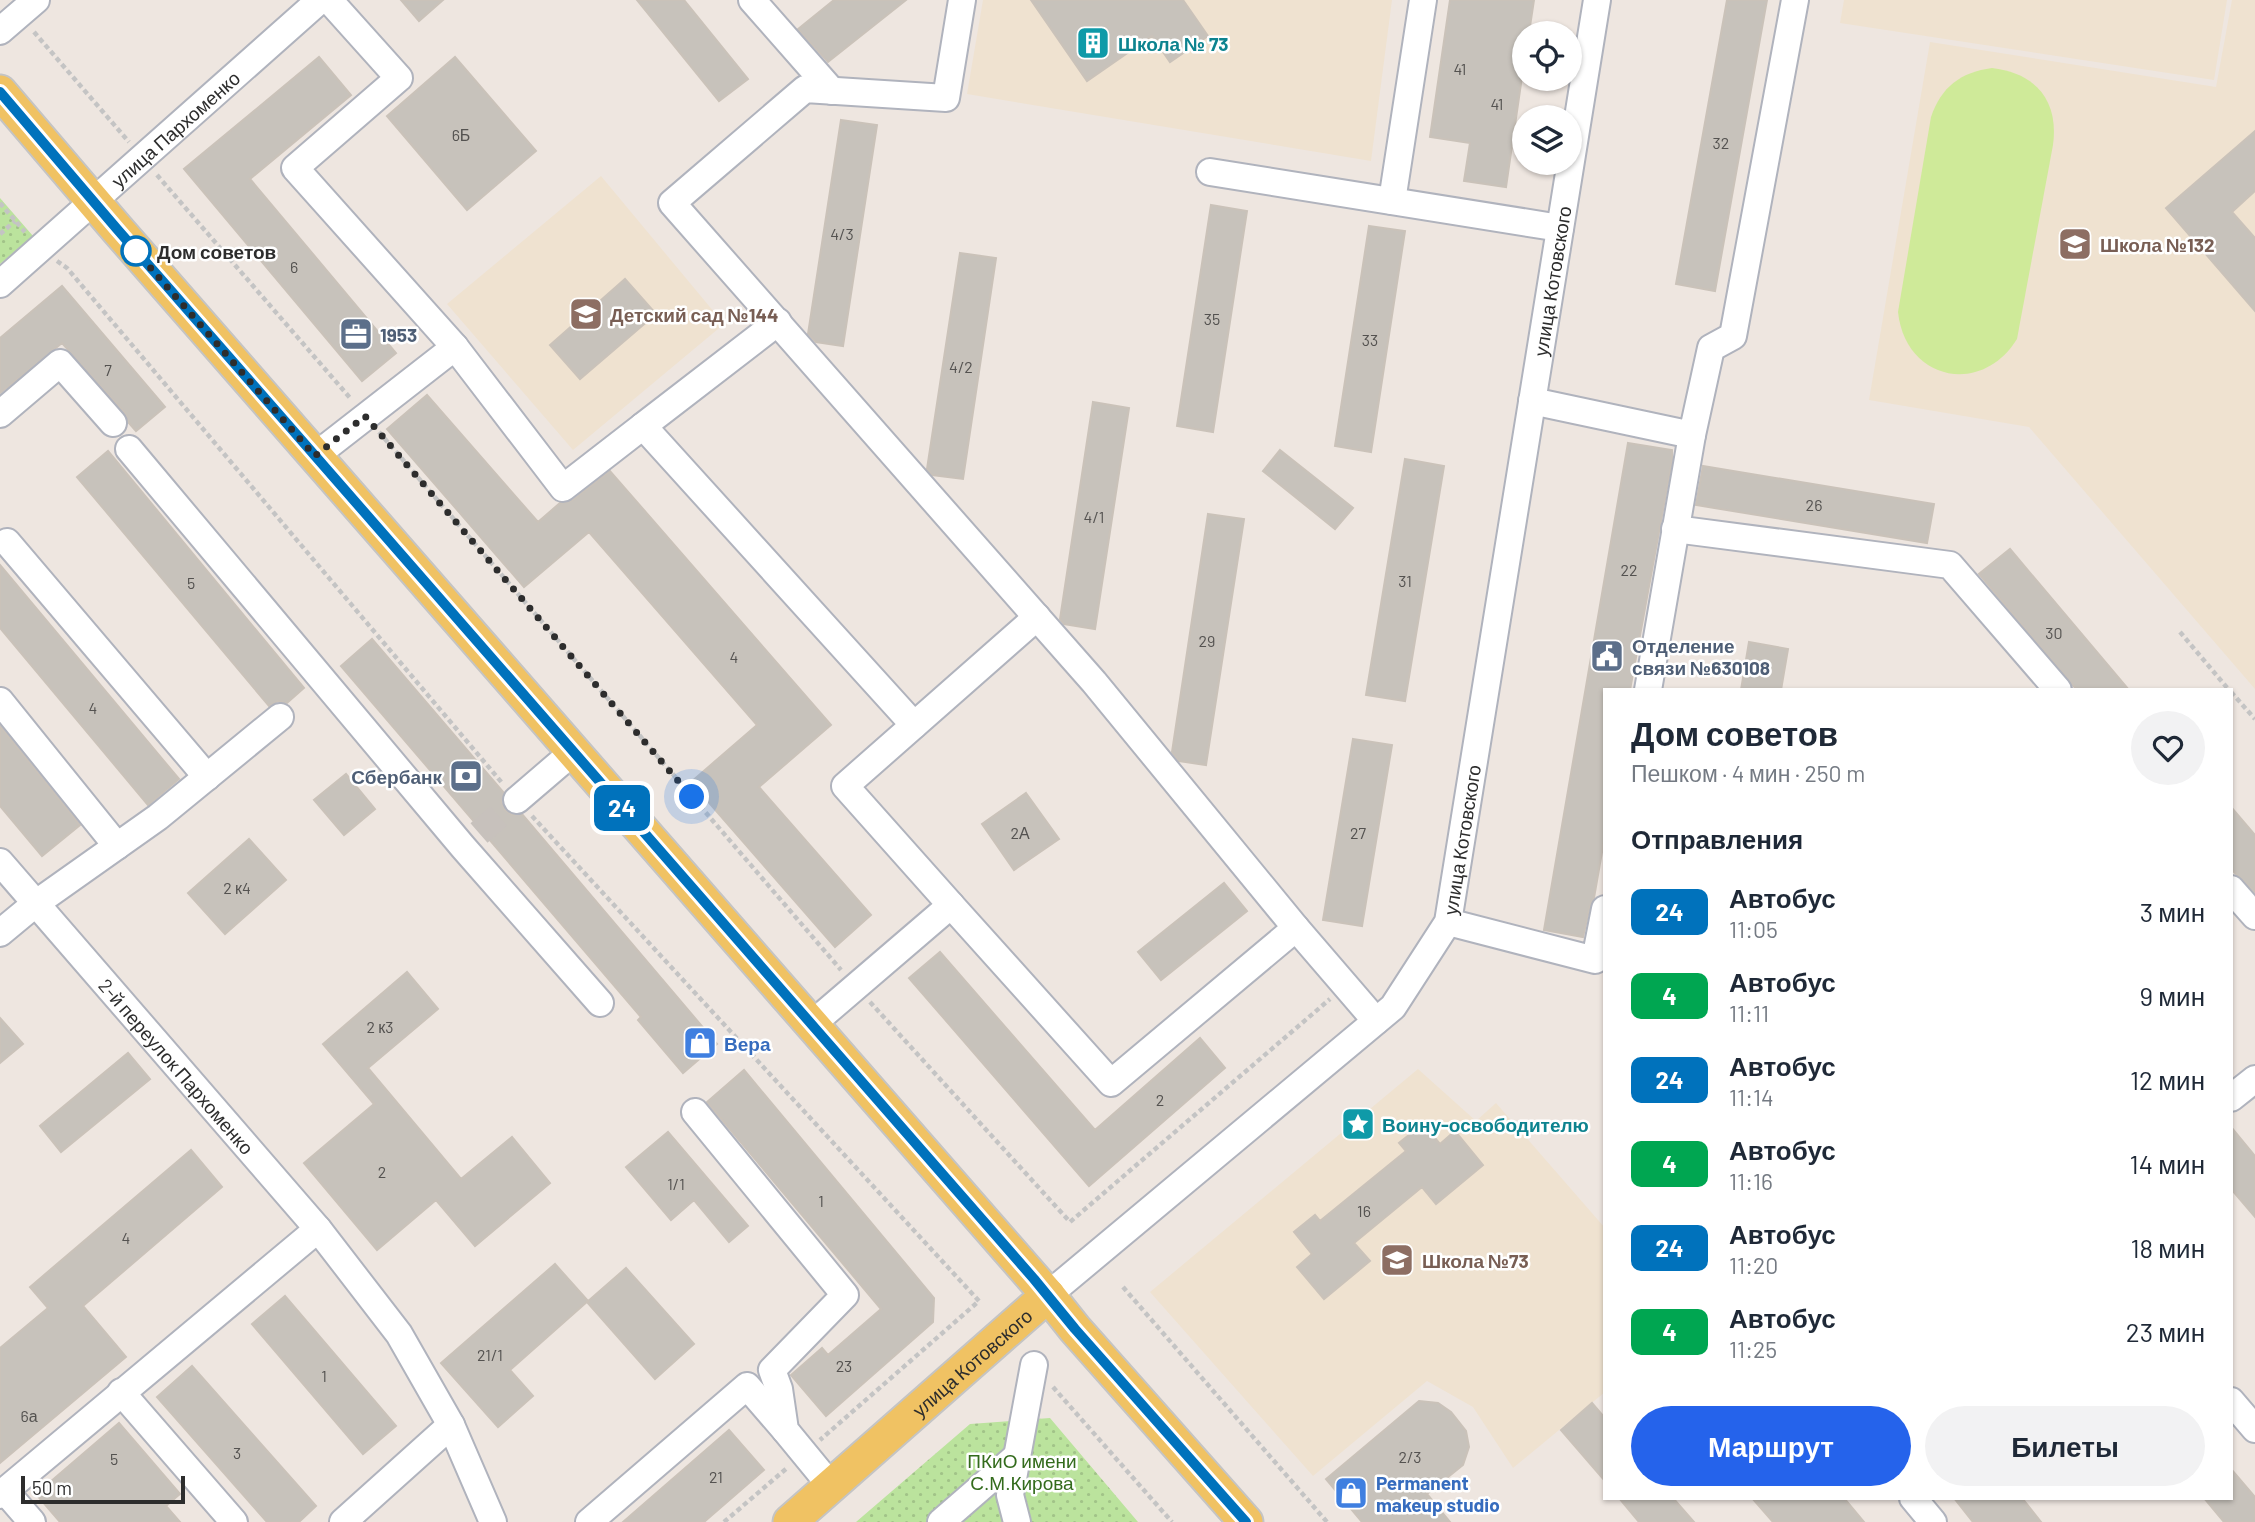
<!DOCTYPE html>
<html lang="ru">
<meta charset="utf-8">
<style>
body{margin:0;font-family:Barlow,sans-serif;background:#f2f2f3;color:#1f2937;height:100vh;display:flex;flex-direction:column;font-size:26px;white-space:nowrap}
*{box-sizing:border-box;margin:0}
p{font-size:23px;color:#747a83}
.icon{flex:none;width:38px;height:38px;fill:none;stroke:currentColor;stroke-width:2;stroke-linecap:round;stroke-linejoin:round}
.map{position:relative;flex:1;overflow:hidden}
.side{position:absolute;left:1603px;top:688px;width:630px;height:812px;display:flex;flex-direction:column;background:#fff;border-radius:0px;box-shadow:0 2px 5px #0004}
.side>*{flex:none}
.badge{padding:0 14px;border-radius:10px;font-size:24px;line-height:46px}
.buttons{position:absolute;left:1512px;top:21px;display:grid;gap:14px}
.buttons a{display:grid;place-items:center;width:70px;height:70px;border-radius:50%;background:#fff;box-shadow:0 2px 5px #0004;font-size:35px}
.scale{position:absolute;left:21px;bottom:18px;width:164px;box-sizing:border-box;padding-left:7px;border:4px solid #2d2d2d;border-top:0;font-size:19px;line-height:24px;white-space:nowrap;color:#2d2d2d;-webkit-text-stroke:5px #fff;paint-order:stroke}
.you{position:absolute;width:35px;height:35px;margin:-18px;border:5px solid #fff;border-radius:50%;background:#1a73e8;box-shadow:0 0 0 10px #1a73e833}
.map>.badge{position:absolute;translate:-50% -50%;box-shadow:0 0 0 4px #fff}
h2{padding:0 28px;font-size:26px;line-height:63px}
.round{display:grid;place-items:center;flex:none;width:74px;height:74px;border-radius:37px;background:#f2f2f3}
.summary{display:flex;align-items:center;justify-content:space-between;height:119px;padding:0 28px}
h1{font-size:33px;font-weight:700;line-height:52px}
.cta{display:flex;gap:14px;margin-top:auto;padding:14px 28px}
.cta a{flex:1;height:80px;border-radius:42px;background:#2563eb;color:#fff;font-size:28px;font-weight:700;line-height:80px;text-align:center}
.cta a+a{background:#f2f2f3;color:#1f2937}
ul{padding:0;list-style:none}
li{display:flex;align-items:center;gap:21px;height:84px;padding:0 28px}
li div{flex:1}
li b{display:block;font-size:26px}
li em{font-style:normal}
li .badge{min-width:77px;font-weight:700;text-align:center}
.map>svg:first-child{display:block}
.education{fill:#efe2d0}
.grass{fill:url(#grass-dots)}
.pitch{fill:#cfea99}
.building{fill:#c7c2bb;stroke:#cac2b9;stroke-width:2}
.lines{fill:none;stroke-linecap:round;stroke-linejoin:round}
.minor-tunnel{stroke:#c7c1bc;stroke-width:26;stroke-dasharray:26 13;stroke-linecap:butt}
.minor-casing{stroke:#b0b3bd;stroke-width:30}
.major-casing{stroke:#c4c4c4;stroke-width:37}
.path{stroke:#c4c4c4;stroke-width:4.5;stroke-dasharray:5 3.5;stroke-linecap:butt}
.minor{stroke:#fff;stroke-width:26}
.major{stroke:#f0c263;stroke-width:33}
.line-casing{stroke:#fff;stroke-width:16}
.line{stroke:#0072bc;stroke-width:10}
.walk{stroke:#2d2d2d;stroke-width:7;stroke-dasharray:0 12.6}
.stop-dot{fill:#fff;stroke:#0072bc;stroke-width:3.5}
.labels{text-anchor:middle;dominant-baseline:central;stroke-width:5;stroke-linejoin:round;paint-order:stroke}
.number-label{font-size:16px;fill:#545250}
.culture-label{font-size:19px;font-weight:bold;fill:#0d838f;stroke:#fff;text-anchor:start}
.street-label{font-size:19px;fill:#2d2d2d;stroke:#fff}
.education-label{font-size:19px;font-weight:bold;fill:#785e54;stroke:#fff;text-anchor:start}
.stop-label{font-size:19px;font-weight:bold;fill:#2d2d2d;stroke:#fff;text-anchor:start}
.service-label{font-size:19px;font-weight:bold;fill:#4e5e75;stroke:#fff;text-anchor:start}
.shop-label{font-size:19px;font-weight:bold;fill:#366cbe;stroke:#fff;text-anchor:start}
.park-label{font-size:19px;fill:#336b1c;stroke:#fff}
</style>
<div class="map">
<svg width="2255" height="1522" viewBox="0 0 2255 1522">
<defs>
<pattern id="grass-dots" width="8" height="8" patternUnits="userSpaceOnUse" patternTransform="scale(1.75)"><rect width="8" height="8" fill="#bbe39d"/><path d="M2 2h.1M6 6h.1" fill="none" stroke="#a1c388" stroke-width="1.8" stroke-linecap="round"/></pattern>
</defs>
<rect width="100%" height="100%" fill="#eee6e0"/>
<path class="education" d="M 983,0 L 1392,0 L 1371,161 L 967,94 Z
M 1844,0 L 2227,0 L 2214,80 L 1840,23 Z
M 2232,0 L 2255,0 L 2255,689 L 2029,427 L 1869,400 L 1930,42 L 2216,87 Z
M 601,176 L 724,324 L 573,450 L 447,304 Z
M 1418,1069 L 1476,1121 L 1496,1103 L 1605,1228 L 1605,1392 L 1513,1468 L 1473,1407 L 1427,1381 L 1313,1476 L 1150,1292 Z"/>
<path class="grass" d="M 0,198 L 33,236 L 0,264 Z
M 1050,1418 L 1138,1522 L 856,1522 L 970,1424 Z"/>
<path class="pitch" d="M 1992,68 C 2036,73 2059,101 2053,145 L 2017,339 C 1981,397 1905,380 1898,312 L 1931,117 C 1941,87 1961,72 1992,68 Z"/>
<path class="building" d="M 401,0 L 443,0 L 419,21 Z
M 637,0 L 684,0 L 748,79 L 719,101 Z
M 834,0 L 906,0 L 828,62 L 798,29 Z
M 1031,0 L 1183,0 L 1208,36 L 1170,62 L 1152,36 L 1087,81 Z
M 1450,0 L 1534,0 L 1529,33 L 1524,33 L 1524,63 L 1506,187 L 1464,181 L 1470,143 L 1430,137 Z
M 1727,0 L 1767,0 L 1715,291 L 1676,284 Z
M 319,57 L 351,95 L 250,179 L 396,353 L 362,381 L 184,169 Z
M 455,57 L 536,151 L 467,210 L 387,116 Z
M 841,120 L 877,125 L 843,346 L 816,342 L 808,334 Z
M 2255,131 L 2255,191 L 2232,212 L 2255,238 L 2255,311 L 2166,208 Z
M 1211,205 L 1247,211 L 1213,432 L 1177,426 Z
M 1369,226 L 1405,231 L 1371,452 L 1335,446 Z
M 960,253 L 996,258 L 963,479 L 932,475 L 927,469 Z
M 625,279 L 656,314 L 580,379 L 550,345 Z
M 62,286 L 165,407 L 136,431 L 128,422 L 125,413 L 62,343 L 0,393 L 0,338 Z
M 427,395 L 538,522 L 560,503 L 573,500 L 610,471 L 831,725 L 759,787 L 871,915 L 835,947 L 691,782 L 757,725 L 589,532 L 524,587 L 387,429 Z
M 1093,402 L 1129,408 L 1095,629 L 1064,624 L 1060,619 Z
M 1628,443 L 1672,450 L 1672,461 L 1630,690 L 1605,690 L 1605,835 L 1594,898 L 1590,906 L 1583,937 L 1544,930 Z
M 1280,450 L 1353,508 L 1335,529 L 1263,471 Z
M 108,451 L 304,688 L 287,703 L 278,701 L 269,706 L 77,477 Z
M 1405,459 L 1444,466 L 1405,701 L 1366,695 Z
M 1703,466 L 1934,504 L 1927,543 L 1696,505 Z
M 1208,514 L 1244,519 L 1206,765 L 1179,761 L 1172,752 Z
M 2010,549 L 2129,690 L 2077,690 L 1979,574 Z
M 0,565 L 179,779 L 148,805 L 0,628 Z
M 372,639 L 504,793 L 501,802 L 505,810 L 512,815 L 522,814 L 717,1044 L 683,1073 L 638,1020 L 641,1017 L 341,666 Z
M 1749,642 L 1788,649 L 1781,690 L 1741,690 Z
M 0,726 L 80,825 L 42,856 L 0,806 Z
M 1353,739 L 1392,745 L 1362,926 L 1323,920 Z
M 346,774 L 375,809 L 344,835 L 314,800 Z
M 1026,793 L 1059,839 L 1014,870 L 982,824 Z
M 2231,807 L 2255,835 L 2255,892 L 2231,869 Z
M 249,839 L 286,880 L 225,934 L 188,893 Z
M 1224,883 L 1247,911 L 1161,980 L 1138,952 Z
M 940,952 L 1095,1130 L 1200,1038 L 1225,1068 L 1089,1186 L 909,978 Z
M 407,972 L 438,1009 L 368,1068 L 461,1179 L 512,1137 L 550,1183 L 475,1246 L 436,1200 L 377,1250 L 304,1163 L 374,1104 L 323,1044 Z
M 0,1018 L 23,1044 L 0,1063 Z
M 128,1053 L 150,1079 L 61,1152 L 40,1126 Z
M 744,1070 L 934,1298 L 933,1322 L 826,1416 L 791,1375 L 822,1348 L 828,1355 L 881,1309 L 707,1102 Z
M 1423,1124 L 1440,1144 L 1455,1131 L 1483,1165 L 1436,1204 L 1422,1187 L 1354,1243 L 1370,1261 L 1324,1299 L 1297,1267 L 1312,1254 L 1294,1232 L 1315,1215 L 1320,1221 L 1406,1151 L 1399,1143 Z
M 2231,1127 L 2255,1156 L 2255,1217 L 2231,1189 Z
M 668,1132 L 748,1226 L 729,1242 L 694,1200 L 671,1220 L 626,1167 Z
M 191,1150 L 222,1187 L 83,1306 L 126,1357 L 0,1463 L 0,1348 L 48,1308 L 30,1287 Z
M 555,1264 L 588,1301 L 510,1370 L 533,1396 L 498,1427 L 441,1363 Z
M 626,1268 L 694,1344 L 655,1379 L 587,1302 Z
M 285,1296 L 396,1426 L 363,1454 L 252,1324 Z
M 192,1366 L 316,1506 L 299,1522 L 267,1522 L 157,1397 Z
M 1419,1401 L 1438,1403 L 1451,1412 L 1466,1431 L 1469,1447 L 1463,1465 L 1427,1494 L 1450,1522 L 1362,1522 L 1326,1479 Z
M 1592,1403 L 1605,1418 L 1605,1481 L 1561,1430 Z
M 119,1423 L 180,1494 L 166,1506 L 180,1522 L 60,1522 L 36,1494 Z
M 729,1430 L 764,1470 L 704,1522 L 623,1522 Z
M 2231,1469 L 2255,1497 L 2255,1522 L 2224,1522 L 2204,1498 L 2231,1498 Z
M 1619,1498 L 1673,1498 L 1694,1522 L 1639,1522 Z
M 1752,1498 L 1844,1498 L 1864,1522 L 1773,1522 Z
M 1954,1498 L 2022,1498 L 2041,1522 L 1973,1522 Z"/>
<g class="lines">
<path class="minor-tunnel" d="M 479,833 L 517,800"/>
<defs>
<g id="minor">
<path d="M 329,0 L 399,78 L 295,168 L 455,347"/>
<path d="M 752,0 L 832,91"/>
<path d="M 962,0 L 946,98 L 805,89 L 672,203 L 1094,682 L 1296,928 L 1376,1021"/>
<path d="M 0,31 L 36,0"/>
<path d="M 1210,172 L 1560,228"/>
<path d="M 1392,201 L 1423,0"/>
<path id="s1" d="M 0,284 L 320,0"/>
<path d="M 778,322 L 643,426 L 914,725"/>
<path d="M 1532,401 L 1692,435 L 1711,348 L 1733,336 L 1795,0"/>
<path d="M 0,414 L 60,363 L 113,423"/>
<path d="M 129,449 L 463,847 L 600,1003"/>
<path d="M 315,456 L 455,347 L 563,488 L 643,426"/>
<path d="M 1675,529 L 1950,565 L 2058,690"/>
<path d="M 7,542 L 207,777"/>
<path d="M 1648,690 L 1692,435"/>
<path d="M 0,701 L 117,846"/>
<path d="M 517,800 L 573,752"/>
<path id="s2" d="M 0,862 L 318,1229 L 399,1334 L 451,1425 L 493,1522"/>
<path d="M 2231,889 L 2255,916"/>
<path d="M 951,905 L 845,786 L 1037,617"/>
<path d="M 1448,922 L 1595,960 L 1605,909"/>
<path d="M 0,933 L 35,904 L 158,817 L 280,717"/>
<path d="M 811,1025 L 951,905 L 1111,1083 L 1296,928"/>
<path d="M 2231,1098 L 2255,1079"/>
<path d="M 695,1112 L 845,1295 L 772,1370 L 779,1389 L 785,1430 L 831,1486"/>
<path id="s3" d="M 1048,1295 L 1393,1007 L 1448,922 L 1597,0"/>
<path d="M 121,1392 L 234,1522"/>
<path d="M 2231,1401 L 2255,1429"/>
<path d="M 5,1491 L 32,1522"/>
<path d="M 0,1495 L 318,1229"/>
<path d="M 1913,1498 L 1933,1522"/>
<path d="M 343,1522 L 451,1425"/>
<path d="M 589,1522 L 747,1386 L 785,1430"/>
<path d="M 941,1522 L 1017,1456"/>
<path d="M 1017,1522 L 1010,1495 L 1034,1365"/>
</g>
<g id="major">
<path d="M 0,92 L 117,229 L 1048,1295 L 1075,1329 L 1246,1522"/>
<path id="s4" d="M 790,1522 L 1048,1295"/>
</g>
</defs>
<use href="#minor" class="minor-casing"/>
<use href="#major" class="major-casing"/>
<path class="path" d="M 34,32 L 129,142
M 157,175 L 351,399
M 0,203 L 25,232
M 0,234 L 15,221
M 57,261 L 67,268 L 503,784
M 379,432 L 841,970
M 2180,632 L 2229,690
M 2231,692 L 2255,719
M 532,816 L 979,1301 L 820,1440
M 870,1002 L 1070,1222 L 1330,999
M 1123,1287 L 1327,1522
M 1053,1387 L 1172,1522
M 724,1522 L 787,1468"/>
<use href="#minor" class="minor"/>
<use href="#major" class="major"/>
</g>
<g class="lines">
<defs>
<path id="line" d="M 0,92 L 117,229 L 1034,1279 L 1075,1329 L 1246,1522"/>
</defs>
<use href="#line" class="line-casing"/>
<use href="#line" class="line"/>
<path class="walk" d="M 136,251 L 135,250 L 315,456 L 365,416 L 692,797"/>
</g>
<defs>
<symbol id="building-square" viewBox="-11 -11 22 22"><rect x="-9" y="-9" width="18" height="18" rx="4" fill="#0f9aa8" stroke="#fff"/><path d="M-4-6H4V6H1V3H-1V6H-4ZM-2.5-4.3h1.7v1.8h-1.7ZM.8-4.3h1.7v1.8H.8ZM-2.5-1h1.7V.8h-1.7ZM.8-1h1.7V.8H.8Z" fill="#fff"/></symbol>
<symbol id="school-square" viewBox="-11 -11 22 22"><rect x="-9" y="-9" width="18" height="18" rx="4" fill="#8d6e63" stroke="#fff"/><path d="M0-5L7-2L0 1L-7-2ZM-4 1L0 2.5L4 1V4Q0 6-4 4Z" fill="#fff"/></symbol>
<symbol id="office-square" viewBox="-11 -11 22 22"><rect x="-9" y="-9" width="18" height="18" rx="4" fill="#5c6f8a" stroke="#fff"/><path d="M-6-3h4V-5.5h4V-3h4V5H-6ZM-1-4.5V-3h2v-1.5ZM-6 0V1H6V0Z" fill="#fff"/></symbol>
<symbol id="civic-square" viewBox="-11 -11 22 22"><rect x="-9" y="-9" width="18" height="18" rx="4" fill="#5c6f8a" stroke="#fff"/><path d="M-.6-6.5H3V-4.5H.6V-3L4-1V1h2V6H-6V1h2V-1L-.6-3ZM-1.2 2.5V6h2.4V2.5Z" fill="#fff"/></symbol>
<symbol id="bank-square" viewBox="-11 -11 22 22"><rect x="-9" y="-9" width="18" height="18" rx="4" fill="#5c6f8a" stroke="#fff"/><path d="M-6-4H6V4H-6ZM0-2.3a2.3 2.3 0 1 0 0 4.6a2.3 2.3 0 1 0 0-4.6Z" fill="#fff"/></symbol>
<symbol id="shop-square" viewBox="-11 -11 22 22"><rect x="-9" y="-9" width="18" height="18" rx="4" fill="#3f7fe0" stroke="#fff"/><path d="M-5-2.5h2.3a2.7 3.5 0 0 1 5.4 0H5L5.5 6h-11ZM-1.5-2.5h3a1.5 2.3 0 0 0-3 0Z" fill="#fff"/></symbol>
<symbol id="sight-square" viewBox="-11 -11 22 22"><rect x="-9" y="-9" width="18" height="18" rx="4" fill="#0f9aa8" stroke="#fff"/><path d="M0-6L1.8-2.2L6-1.7L2.9 1.2L3.7 5.4L0 3.3L-3.7 5.4L-2.9 1.2L-6-1.7L-1.8-2.2Z" fill="#fff"/></symbol>
</defs>
<g fill-rule="evenodd">
<use href="#building-square" x="1074" y="24" width="38" height="38"/>
<use href="#school-square" x="2056" y="225" width="38" height="38"/>
<use href="#school-square" x="567" y="295" width="38" height="38"/>
<use href="#office-square" x="337" y="315" width="38" height="38"/>
<use href="#civic-square" x="1588" y="637" width="38" height="38"/>
<use href="#bank-square" x="447" y="757" width="38" height="38"/>
<use href="#shop-square" x="681" y="1024" width="38" height="38"/>
<use href="#sight-square" x="1339" y="1105" width="38" height="38"/>
<use href="#school-square" x="1378" y="1241" width="38" height="38"/>
<use href="#shop-square" x="1332" y="1474" width="38" height="38"/>
</g>
<circle class="stop-dot" cx="136" cy="251" r="14"/>
<g class="labels">
<g class="number-label">
<text x="1460" y="68">41</text>
<text x="1497" y="103">41</text>
<text x="461" y="134">6Б</text>
<text x="1721" y="142">32</text>
<text x="842" y="233">4/3</text>
<text x="294" y="266">6</text>
<text x="1212" y="318">35</text>
<text x="1370" y="339">33</text>
<text x="961" y="366">4/2</text>
<text x="108" y="369">7</text>
<text x="1814" y="504">26</text>
<text x="1094" y="516">4/1</text>
<text x="1629" y="569">22</text>
<text x="1405" y="580">31</text>
<text x="191" y="582">5</text>
<text x="2054" y="632">30</text>
<text x="1207" y="640">29</text>
<text x="734" y="656">4</text>
<text x="93" y="707">4</text>
<text x="1020" y="832">2А</text>
<text x="1358" y="832">27</text>
<text x="237" y="887">2 к4</text>
<text x="380" y="1026">2 к3</text>
<text x="1160" y="1099">2</text>
<text x="382" y="1171">2</text>
<text x="676" y="1183">1/1</text>
<text x="821" y="1200">1</text>
<text x="1364" y="1210">16</text>
<text x="126" y="1237">4</text>
<text x="490" y="1354">21/1</text>
<text x="844" y="1365">23</text>
<text x="324" y="1375">1</text>
<text x="29" y="1415">6а</text>
<text x="237" y="1452">3</text>
<text x="1410" y="1456">2/3</text>
<text x="114" y="1458">5</text>
<text x="716" y="1476">21</text>
</g>
<g class="culture-label">
<text x="1118" y="43">Школа № 73</text>
<text x="1382" y="1124">Воину-освободителю</text>
</g>
<g class="street-label">
<text stroke="none"><textPath href="#s1" startOffset="234">улица Пархоменко</textPath></text>
<text stroke="none"><textPath href="#s3" startOffset="1200">улица Котовского</textPath></text>
<text stroke="none"><textPath href="#s3" startOffset="634">улица Котовского</textPath></text>
<text stroke="none"><textPath href="#s2" startOffset="270">2-й переулок Пархоменко</textPath></text>
<text stroke="none"><textPath href="#s4" startOffset="242">улица Котовского</textPath></text>
</g>
<g class="education-label">
<text x="2100" y="244">Школа №132</text>
<text x="610" y="314">Детский сад №144</text>
<text x="1422" y="1260">Школа №73</text>
</g>
<g class="stop-label">
<text x="157" y="251">Дом советов</text>
</g>
<g class="service-label">
<text x="380" y="334">1953</text>
<text x="1632" y="645">Отделение<tspan x="1632" dy="22">связи №630108</tspan></text>
<text x="442" y="776" text-anchor="end">Сбербанк</text>
</g>
<g class="shop-label">
<text x="724" y="1043">Вера</text>
<text x="1376" y="1482">Permanent<tspan x="1376" dy="22">makeup studio</tspan></text>
</g>
<g class="park-label">
<text x="1022" y="1460">ПКиО имени<tspan x="1022" dy="22">С.М.Кирова</tspan></text>
</g>
</g>
</svg>
<div class="buttons">
<a><svg class="icon" aria-label="locate" viewBox="0 0 24 24"><circle cx="12" cy="12" r="6"/><path d="M12 2v4M12 18v4M2 12h4M18 12h4"/></svg></a>
<a><svg class="icon" aria-label="layers" viewBox="0 0 24 24"><path d="M12 4l9 5-9 5-9-5zM3 14l9 5 9-5"/></svg></a>
</div>
<div class="scale">50 m</div>
<div class="you" style="left:692px;top:797px"></div>
<b class="badge" style="left:622px;top:808px;background:#0072bc;color:#fff">24</b>
<section class="side">
<div class="summary"><div><h1>Дом советов</h1><p>Пешком · 4 мин · 250 m</p></div><a class="round"><svg class="icon" aria-label="heart" viewBox="0 0 24 24"><path d="M12 20l-8-8c-3-5 5-10 8-4 3-6 11-1 8 4z"/></svg></a></div>
<h2>Отправления</h2>
<ul>
<li><span class="badge" style="background:#0072bc;color:#fff">24</span><div><b>Автобус</b><p>11:05</p></div><em>3 мин</em></li>
<li><span class="badge" style="background:#00a651;color:#fff">4</span><div><b>Автобус</b><p>11:11</p></div><em>9 мин</em></li>
<li><span class="badge" style="background:#0072bc;color:#fff">24</span><div><b>Автобус</b><p>11:14</p></div><em>12 мин</em></li>
<li><span class="badge" style="background:#00a651;color:#fff">4</span><div><b>Автобус</b><p>11:16</p></div><em>14 мин</em></li>
<li><span class="badge" style="background:#0072bc;color:#fff">24</span><div><b>Автобус</b><p>11:20</p></div><em>18 мин</em></li>
<li><span class="badge" style="background:#00a651;color:#fff">4</span><div><b>Автобус</b><p>11:25</p></div><em>23 мин</em></li>
</ul>
<div class="cta"><a>Маршрут</a><a>Билеты</a></div>
</section>
</div>
